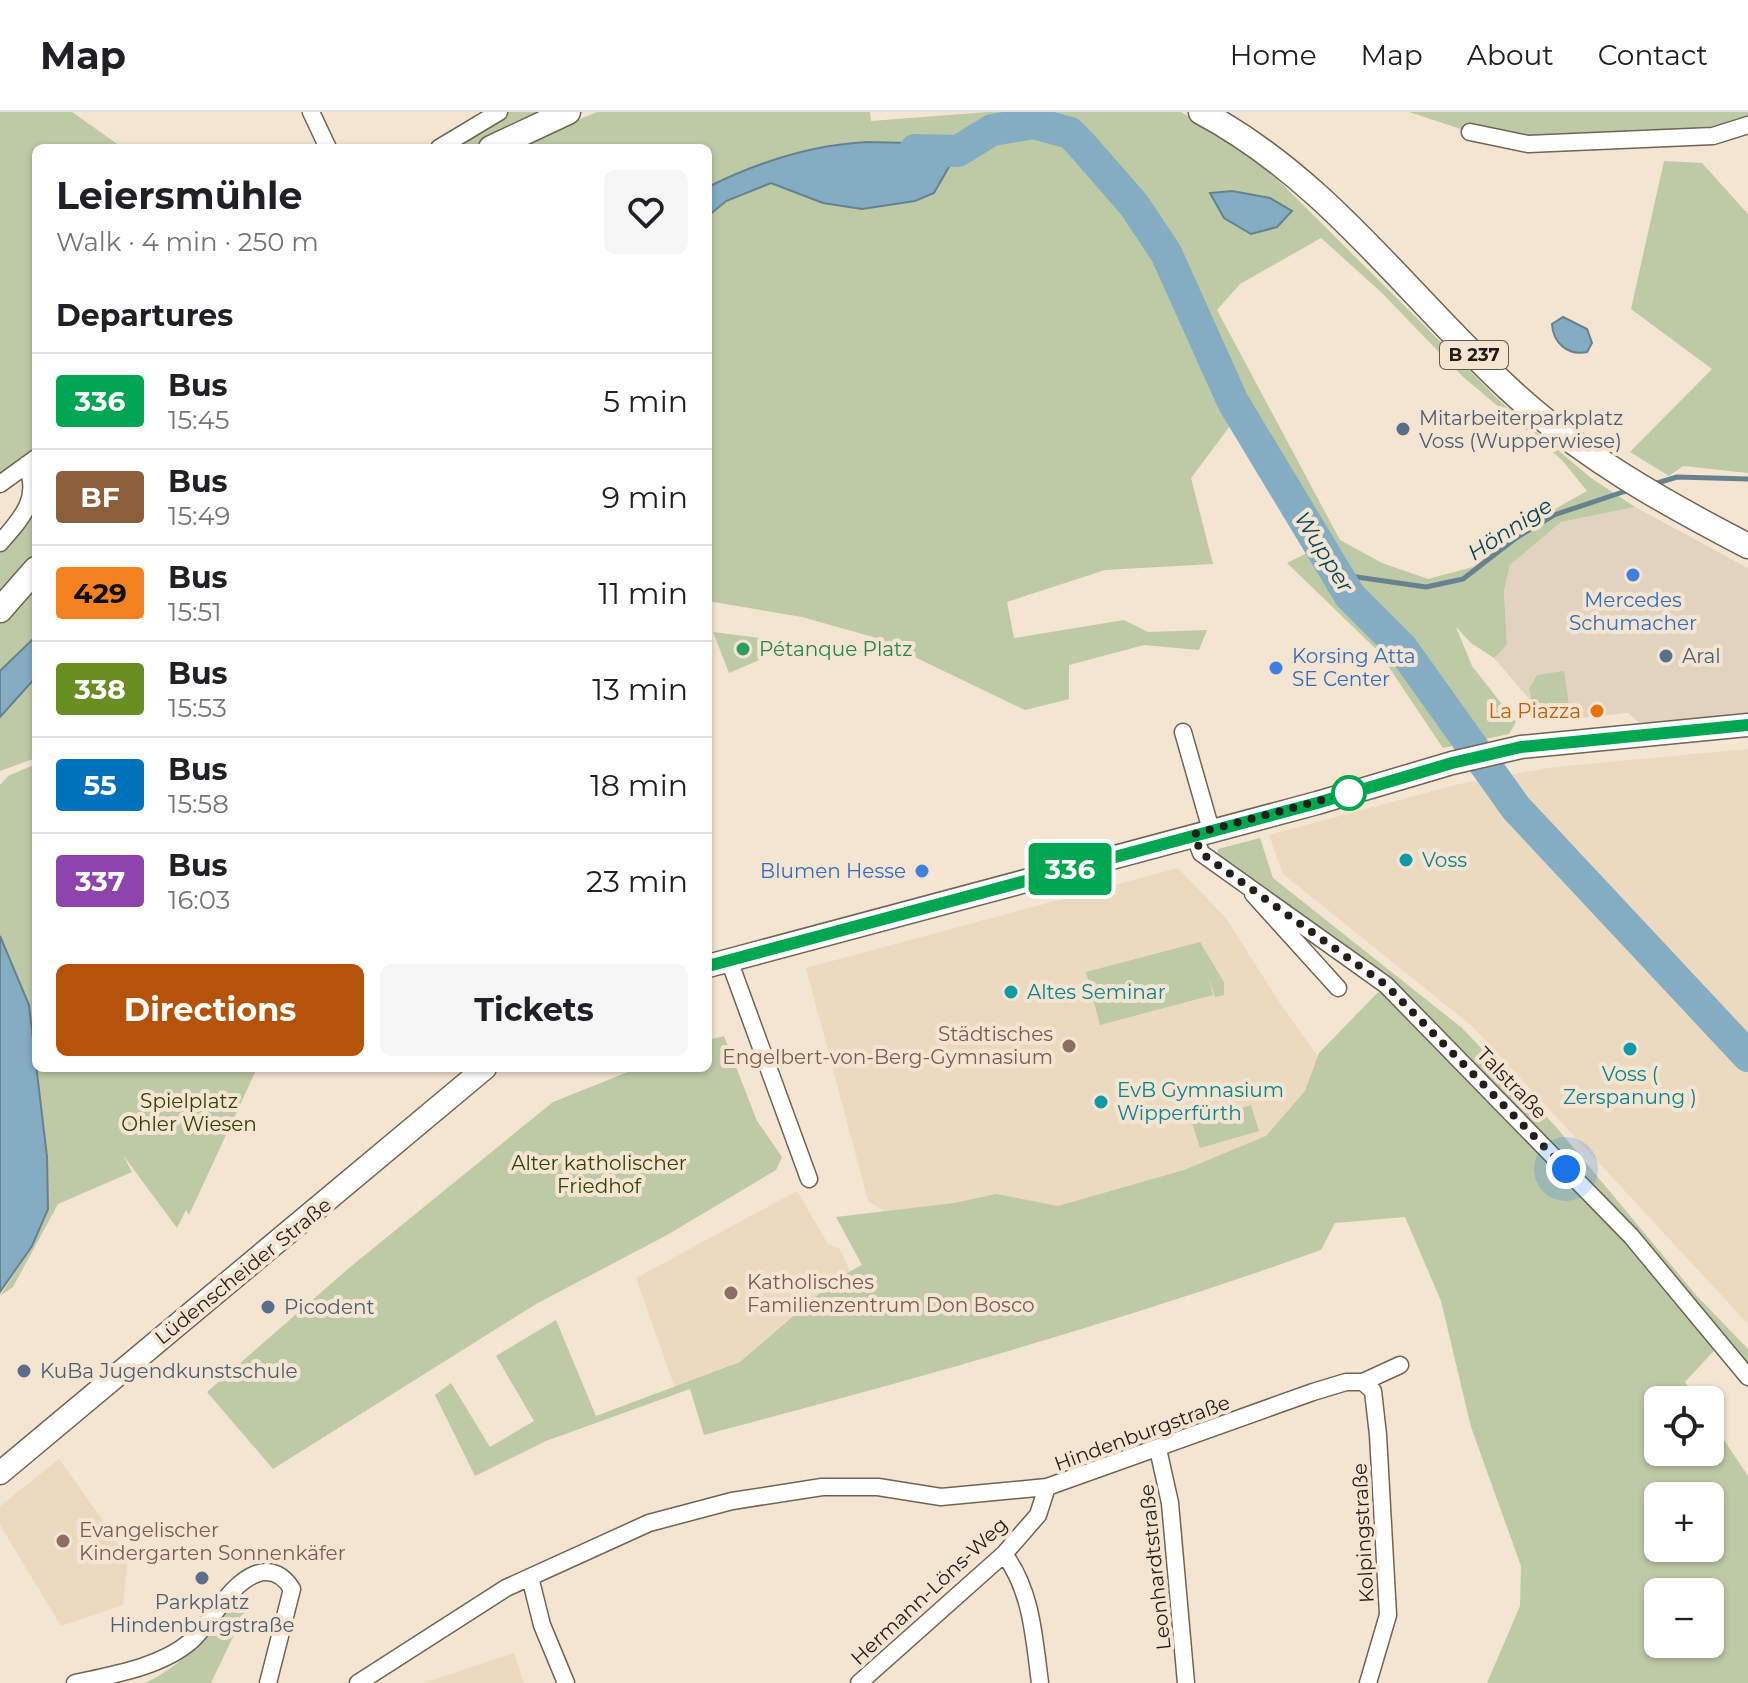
<!DOCTYPE html>
<meta charset="utf-8">
<style>
body{margin:0;font-family:Montserrat,sans-serif;background:#f6f6f6;color:#202124;height:100vh;display:flex;flex-direction:column;font-size:30px;white-space:nowrap}
*{box-sizing:border-box;margin:0}
p{font-size:26px;color:#757577}
.icon{flex:none;width:44px;height:44px;fill:none;stroke:currentColor;stroke-width:2;stroke-linecap:round;stroke-linejoin:round}
.map{position:relative;flex:1;overflow:hidden}
.side{position:absolute;left:32px;top:32px;width:680px;height:928px;display:flex;flex-direction:column;background:#fff;border-radius:12px;box-shadow:0 2px 6px #0004}
.side>*{flex:none}
.badge{padding:0 16px;border-radius:6px;font-size:28px;line-height:52px}
.fabs{position:absolute;left:1644px;top:1274px;display:grid;gap:16px}
.fabs a{display:grid;place-items:center;width:80px;height:80px;border-radius:12px;background:#fff;box-shadow:0 2px 6px #0004;font-size:40px}
.you{position:absolute;width:40px;height:40px;margin:-20px;border:6px solid #fff;border-radius:50%;background:#1a73e8;box-shadow:0 0 0 12px #1a73e833}
.map>.badge{position:absolute;translate:-50% -50%;box-shadow:0 0 0 4px #fff}
h2{padding:0 24px;font-size:30px;line-height:72px}
.round{display:grid;place-items:center;flex:none;width:84px;height:84px;border-radius:12px;background:#f6f6f6}
.headline{display:flex;align-items:center;justify-content:space-between;height:136px;padding:0 24px}
h1{font-size:38px;font-weight:700;line-height:60px}
.cta{display:flex;gap:16px;margin-top:auto;padding:16px 24px}
.cta a{flex:1;height:92px;border-radius:12px;background:#b45309;color:#fff;font-size:32px;font-weight:700;line-height:92px;text-align:center}
.cta a+a{background:#f6f6f6;color:#202124}
ul{padding:0;list-style:none}
li{display:flex;align-items:center;gap:24px;height:96px;padding:0 24px;border-top:2px solid #e0e0e0}
li div{flex:1}
li b{display:block;font-size:30px}
li em{font-style:normal}
li .badge{min-width:88px;font-weight:700;text-align:center}
header{display:flex;align-items:center;gap:48px;box-sizing:border-box;height:112px;padding:0 40px;background:#fff;border-bottom:2px solid #e0e0e0}
header strong{font-size:38px}
nav{display:flex;gap:44px;margin-inline-start:auto;font-size:28px}
.map>svg:first-child{display:block}
.commercial{fill:#e2d3c1}
.built{fill:#ecdac0}
.green{fill:#bec9a6;fill-rule:evenodd}
.water{fill:#84adc3;stroke:#67828f;stroke-width:2}
.lines{fill:none;stroke-linecap:round;stroke-linejoin:round}
.stream{stroke:#67828f;stroke-width:5}
.river{stroke:#84adc3;stroke-width:32}
.minor-casing{stroke:#706453;stroke-width:19}
.secondary-casing{stroke:#706453;stroke-width:25}
.primary-casing{stroke:#706453;stroke-width:27}
.minor{stroke:#fff;stroke-width:16}
.secondary{stroke:#fff;stroke-width:22}
.primary{stroke:#fff;stroke-width:24}
.line-casing{stroke:#fff;stroke-width:18}
.line{stroke:#00a651;stroke-width:12}
.walk{stroke:#231e17;stroke-width:8;stroke-dasharray:0 14.4}
.service-dot{fill:#5c6f8a;stroke:#f3e5d2;stroke-width:3}
.shop-dot{fill:#3f7fe0;stroke:#f3e5d2;stroke-width:3}
.leisure-dot{fill:#2e9e5b;stroke:#f3e5d2;stroke-width:3}
.food-dot{fill:#e8710a;stroke:#f3e5d2;stroke-width:3}
.stop-dot{fill:#fff;stroke:#00a651;stroke-width:4}
.culture-dot{fill:#0f9aa8;stroke:#f3e5d2;stroke-width:3}
.education-dot{fill:#8d6e63;stroke:#f3e5d2;stroke-width:3}
.labels{text-anchor:middle;dominant-baseline:central;stroke-width:8;stroke-linejoin:round;paint-order:stroke}
.shield{fill:#f3e5d2;stroke:#615a4f;stroke-width:2}
.shield-label{font-size:18px;font-weight:bold;fill:#231e17}
.service-label{font-size:20px;fill:#4e5e75;stroke:#f3e5d2;text-anchor:start}
.shop-label{font-size:20px;fill:#366cbe;stroke:#f3e5d2}
.leisure-label{font-size:20px;fill:#27864d;stroke:#f3e5d2;text-anchor:start}
.food-label{font-size:20px;fill:#c56008;stroke:#f3e5d2;text-anchor:end}
.culture-label{font-size:20px;fill:#0d838f;stroke:#f3e5d2;text-anchor:start}
.education-label{font-size:20px;fill:#785e54;stroke:#f3e5d2;text-anchor:start}
.street-label{font-size:20px;fill:#231e17;stroke:#f3e5d2}
.park-label{font-size:20px;fill:#354203;stroke:#f3e5d2}
.water-label{font-size:22px;font-style:italic;fill:#0b445b;stroke:#f3e5d2}
</style>
<header>
<strong>Map</strong>
<nav><a>Home</a><a>Map</a><a>About</a><a>Contact</a></nav>
</header>
<div class="map">
<svg width="1748" height="1571" viewBox="0 0 1748 1571">
<rect width="100%" height="100%" fill="#f3e5d2"/>
<path class="commercial" d="M 1635,395 L 1748,456 L 1748,602 L 1716,614 L 1651,621 L 1628,601 L 1548,609 L 1494,546 L 1507,533 L 1504,479 L 1510,453 L 1561,410 Z"/>
<path class="built" d="M 1748,637 L 1748,1212 L 1473,915 L 1283,762 L 1269,723 L 1459,672 L 1554,655 Z
M 1178,756 L 1226,806 L 1283,896 L 1338,972 L 1326,1013 L 1131,1086 L 907,1113 L 868,1089 L 806,856 Z
M 797,1079 L 828,1132 L 840,1137 L 850,1159 L 835,1167 L 740,1250 L 675,1276 L 636,1166 Z
M 59,1347 L 128,1444 L 123,1493 L 61,1514 L 0,1413 L 0,1394 Z
M 514,1541 L 524,1571 L 424,1571 Z"/>
<path class="green" d="M 0,0 L 72,0 L 123,36 L 36,36 L 36,336 L 0,362 Z
M 499,0 L 542,0 L 474,36 L 439,36 Z
M 597,0 L 870,0 L 871,9 L 988,0 L 1181,0 L 1278,61 L 1277,67 L 1501,290 L 1591,366 L 1635,395 L 1561,410 L 1510,453 L 1504,479 L 1507,533 L 1494,546 L 1471,531 L 1456,515 L 1472,554 L 1516,610 L 1509,622 L 1443,636 L 1378,539 L 1287,451 L 1321,434 L 1239,302 L 1191,366 L 1213,452 L 1105,458 L 1007,490 L 1014,526 L 1124,508 L 1148,520 L 1207,518 L 1199,538 L 1144,533 L 1069,553 L 1069,587 L 1025,598 L 873,525 L 802,505 L 708,489 L 708,104 L 726,89 L 771,71 L 823,91 L 862,97 L 915,89 L 908,33 C 832,28 776,41 708,75 L 708,36 L 511,36 ZM 1321,126 L 1381,180 L 1462,264 L 1562,348 L 1587,379 L 1532,410 L 1473,455 L 1428,467 L 1382,451 L 1340,428 L 1217,198 L 1240,172 Z
M 1409,0 L 1748,0 L 1748,13 L 1713,24 L 1528,32 L 1470,20 Z
M 1664,49 L 1702,51 L 1748,102 L 1748,361 L 1683,354 L 1669,364 L 1630,340 L 1712,257 L 1631,197 Z
M 36,386 L 36,646 L 0,659 L 0,431 Z
M 713,520 L 767,527 L 764,546 L 729,561 Z
M 1564,559 L 1571,607 L 1548,609 L 1533,594 L 1529,577 L 1537,563 Z
M 36,652 L 36,955 L 29,893 L 0,824 L 0,673 L 8,664 Z
M 1260,726 L 1273,766 L 1462,916 L 1557,1016 L 1696,1183 L 1748,1237 L 1748,1265 L 1720,1232 L 1685,1270 L 1697,1288 L 1658,1288 L 1658,1340 L 1710,1340 L 1710,1307 L 1748,1364 L 1748,1571 L 1487,1571 L 1520,1494 L 1521,1454 L 1471,1315 L 1441,1189 L 1405,1105 L 1335,1111 L 1321,1138 C 1118,1211 912,1268 704,1323 L 690,1277 L 546,1329 L 475,1364 L 435,1283 L 451,1271 L 490,1335 L 534,1309 L 496,1244 L 556,1208 L 596,1304 L 740,1250 L 836,1167 L 862,1153 L 836,1105 L 954,1091 L 996,1082 L 1058,1094 L 1184,1058 L 1266,1024 L 1305,979 L 1319,941 L 1389,869 L 1217,744 L 1218,737 ZM 1658,1384 L 1710,1384 L 1710,1436 L 1658,1436 ZM 1658,1480 L 1710,1480 L 1710,1532 L 1658,1532 Z
M 1200,830 L 1224,870 L 1224,883 L 1215,885 L 1208,863 L 1213,883 L 1100,913 L 1086,860 Z
M 724,924 L 757,1009 L 782,1045 L 776,1058 L 667,1123 L 536,1192 L 273,1357 L 207,1280 L 349,1156 L 553,990 L 638,956 L 708,956 L 708,928 Z
M 36,956 L 257,956 L 189,1103 L 186,1098 L 177,1116 L 123,1043 L 132,1060 L 58,1092 L 13,1175 L 0,1184 L 32,1134 L 47,1045 Z
M 1251,993 L 1259,1019 L 1200,1036 L 1192,1011 Z
M 240,1490 L 247,1493 L 243,1504 L 211,1571 L 145,1571 C 184,1553 207,1524 233,1491 Z"/>
<path class="water" d="M 867,30 L 952,32 L 958,39 L 934,81 L 915,89 L 862,97 L 823,91 L 771,71 L 726,89 L 708,104 L 708,75 C 758,50 810,33 867,30 Z
M 1232,79 L 1270,86 L 1292,99 L 1277,115 L 1251,122 L 1224,106 L 1210,81 Z
M 1563,205 L 1587,217 L 1592,231 L 1587,240 C 1568,244 1553,231 1552,212 Z
M 36,524 L 36,565 L 0,605 L 0,559 Z
M 0,824 L 29,893 L 47,1045 L 48,1097 L 32,1134 L 0,1180 Z"/>
<g class="lines">
<path class="stream" d="M 1654,372 L 1677,365 L 1748,367
M 1336,462 L 1426,475 L 1463,467 L 1516,426 L 1554,403 L 1629,378"/>
<path class="river" d="M 915,38 L 958,39 L 992,18 L 1034,11 L 1070,21 L 1080,31 L 1134,93 L 1166,141 L 1233,290 L 1350,484 L 1402,536 L 1516,696 L 1748,944"/>
<defs>
<path id="minor" d="M 311,0 L 328,36
M 1470,20 L 1528,32 L 1713,24 L 1748,13
M 439,36 L 499,0
M 0,372 L 36,346
M 0,431 C 20,408 42,386 26,353
M 1183,620 L 1211,718
M 1194,722 L 1201,741 L 1386,873 L 1631,1124 L 1748,1265
M 1253,782 L 1338,876
M 729,848 L 809,1067
M 1363,1270 L 1373,1279 L 1378,1323 L 1388,1503 L 1368,1571
M 1158,1337 L 1170,1391 L 1186,1571
M 1004,1442 C 1032,1479 1034,1526 1040,1571
M 530,1465 L 542,1513 L 566,1571
M 75,1571 C 112,1563 161,1555 191,1529 C 212,1510 229,1472 256,1462 C 272,1456 284,1464 292,1477 L 268,1571
M 358,1571 L 506,1476 L 649,1411 L 732,1389 L 822,1375 L 878,1375 L 941,1385 L 1047,1375 L 1313,1280 L 1346,1270 L 1363,1270 L 1400,1253
M 859,1571 L 1004,1442 L 1038,1403 L 1047,1375"/>
<path id="secondary" d="M 708,854 L 1317,691 L 1452,651 L 1521,635 L 1748,613
M 0,1361 L 485,956"/>
<path id="primary" d="M 1201,0 C 1327,67 1407,183 1510,278 C 1581,344 1663,390 1748,434
M 491,36 L 568,0
M 0,498 L 36,457"/>
</defs>
<use href="#minor" class="minor-casing"/>
<use href="#secondary" class="secondary-casing"/>
<use href="#primary" class="primary-casing"/>
<use href="#minor" class="minor"/>
<use href="#secondary" class="secondary"/>
<use href="#primary" class="primary"/>
</g>
<g class="lines">
<defs>
<path id="line" d="M 708,854 L 1317,691 L 1452,651 L 1521,635 L 1748,613"/>
</defs>
<use href="#line" class="line-casing"/>
<use href="#line" class="line"/>
<path class="walk" d="M 1349,681 L 1194,722 L 1201,741 L 1386,873 L 1566,1057"/>
</g>
<g class="service-dot">
<circle cx="1403" cy="317" r="8"/>
<circle cx="1666" cy="544" r="8"/>
<circle cx="268" cy="1195" r="8"/>
<circle cx="24" cy="1259" r="8"/>
<circle cx="202" cy="1466" r="8"/>
</g>
<g class="shop-dot">
<circle cx="1633" cy="463" r="8"/>
<circle cx="1276" cy="556" r="8"/>
<circle cx="922" cy="759" r="8"/>
</g>
<circle class="leisure-dot" cx="743" cy="537" r="8"/>
<circle class="food-dot" cx="1597" cy="599" r="8"/>
<circle class="stop-dot" cx="1349" cy="681" r="16"/>
<g class="culture-dot">
<circle cx="1406" cy="748" r="8"/>
<circle cx="1011" cy="880" r="8"/>
<circle cx="1630" cy="937" r="8"/>
<circle cx="1101" cy="990" r="8"/>
</g>
<g class="education-dot">
<circle cx="1069" cy="934" r="8"/>
<circle cx="731" cy="1181" r="8"/>
<circle cx="63" cy="1429" r="8"/>
</g>
<g class="labels">
<rect class="shield" x="1440" y="229" width="68" height="28" rx="6"/>
<g class="shield-label">
<text x="1474" y="243">B 237</text>
</g>
<g class="service-label">
<text x="1419" y="306">Mitarbeiterparkplatz<tspan x="1419" dy="23">Voss (Wupperwiese)</tspan></text>
<text x="1682" y="544">Aral</text>
<text x="284" y="1195">Picodent</text>
<text x="40" y="1259">KuBa Jugendkunstschule</text>
<text x="202" y="1490" text-anchor="middle">Parkplatz<tspan x="202" dy="23">Hindenburgstraße</tspan></text>
</g>
<g class="shop-label">
<text x="1633" y="488">Mercedes<tspan x="1633" dy="23">Schumacher</tspan></text>
<text x="1292" y="544" text-anchor="start">Korsing Atta<tspan x="1292" dy="23">SE Center</tspan></text>
<text x="906" y="759" text-anchor="end">Blumen Hesse</text>
</g>
<g class="leisure-label">
<text x="759" y="537">Pétanque Platz</text>
</g>
<g class="food-label">
<text x="1581" y="599">La Piazza</text>
</g>
<g class="culture-label">
<text x="1422" y="748">Voss</text>
<text x="1027" y="880">Altes Seminar</text>
<text x="1630" y="962" text-anchor="middle">Voss (<tspan x="1630" dy="23">Zerspanung )</tspan></text>
<text x="1117" y="978">EvB Gymnasium<tspan x="1117" dy="23">Wipperfürth</tspan></text>
</g>
<g class="education-label">
<text x="1053" y="922" text-anchor="end">Städtisches<tspan x="1053" dy="23">Engelbert-von-Berg-Gymnasium</tspan></text>
<text x="747" y="1170">Katholisches<tspan x="747" dy="23">Familienzentrum Don Bosco</tspan></text>
<text x="79" y="1418">Evangelischer<tspan x="79" dy="23">Kindergarten Sonnenkäfer</tspan></text>
</g>
<g class="street-label">
<text transform="translate(1512 971) rotate(46)">Talstraße</text>
<text transform="translate(243 1159) rotate(-39)">Lüdenscheider Straße</text>
<text transform="translate(1142 1321) rotate(-20)">Hindenburgstraße</text>
<text transform="translate(1363 1421) rotate(-93)">Kolpingstraße</text>
<text transform="translate(1155 1455) rotate(-96)">Leonhardtstraße</text>
<text transform="translate(929 1479) rotate(-43)">Hermann-Löns-Weg</text>
</g>
<g class="park-label">
<text x="189" y="989">Spielplatz<tspan x="189" dy="23">Ohler Wiesen</tspan></text>
<text x="599" y="1051">Alter katholischer<tspan x="599" dy="23">Friedhof</tspan></text>
</g>
<g class="water-label">
<text transform="translate(1510 417) rotate(-33)">Hönnige</text>
<text transform="translate(1324 440) rotate(58)">Wupper</text>
</g>
</g>
</svg>
<div class="fabs">
<a><svg class="icon" aria-label="locate" viewBox="0 0 24 24"><circle cx="12" cy="12" r="6"/><path d="M12 2v4M12 18v4M2 12h4M18 12h4"/></svg></a>
<a>+</a>
<a>−</a>
</div>
<div class="you" style="left:1566px;top:1057px"></div>
<b class="badge" style="left:1070px;top:757px;background:#00a651;color:#fff">336</b>
<section class="side">
<div class="headline"><div><h1>Leiersmühle</h1><p>Walk · 4 min · 250 m</p></div><a class="round"><svg class="icon" aria-label="heart" viewBox="0 0 24 24"><path d="M12 20l-8-8c-3-5 5-10 8-4 3-6 11-1 8 4z"/></svg></a></div>
<h2>Departures</h2>
<ul>
<li><span class="badge" style="background:#00a651;color:#fff">336</span><div><b>Bus</b><p>15:45</p></div><em>5 min</em></li>
<li><span class="badge" style="background:#8b5e3c;color:#fff">BF</span><div><b>Bus</b><p>15:49</p></div><em>9 min</em></li>
<li><span class="badge" style="background:#f58220;color:#111">429</span><div><b>Bus</b><p>15:51</p></div><em>11 min</em></li>
<li><span class="badge" style="background:#6b8e23;color:#fff">338</span><div><b>Bus</b><p>15:53</p></div><em>13 min</em></li>
<li><span class="badge" style="background:#0072bc;color:#fff">55</span><div><b>Bus</b><p>15:58</p></div><em>18 min</em></li>
<li><span class="badge" style="background:#8e44ad;color:#fff">337</span><div><b>Bus</b><p>16:03</p></div><em>23 min</em></li>
</ul>
<div class="cta"><a>Directions</a><a>Tickets</a></div>
</section>
</div>
